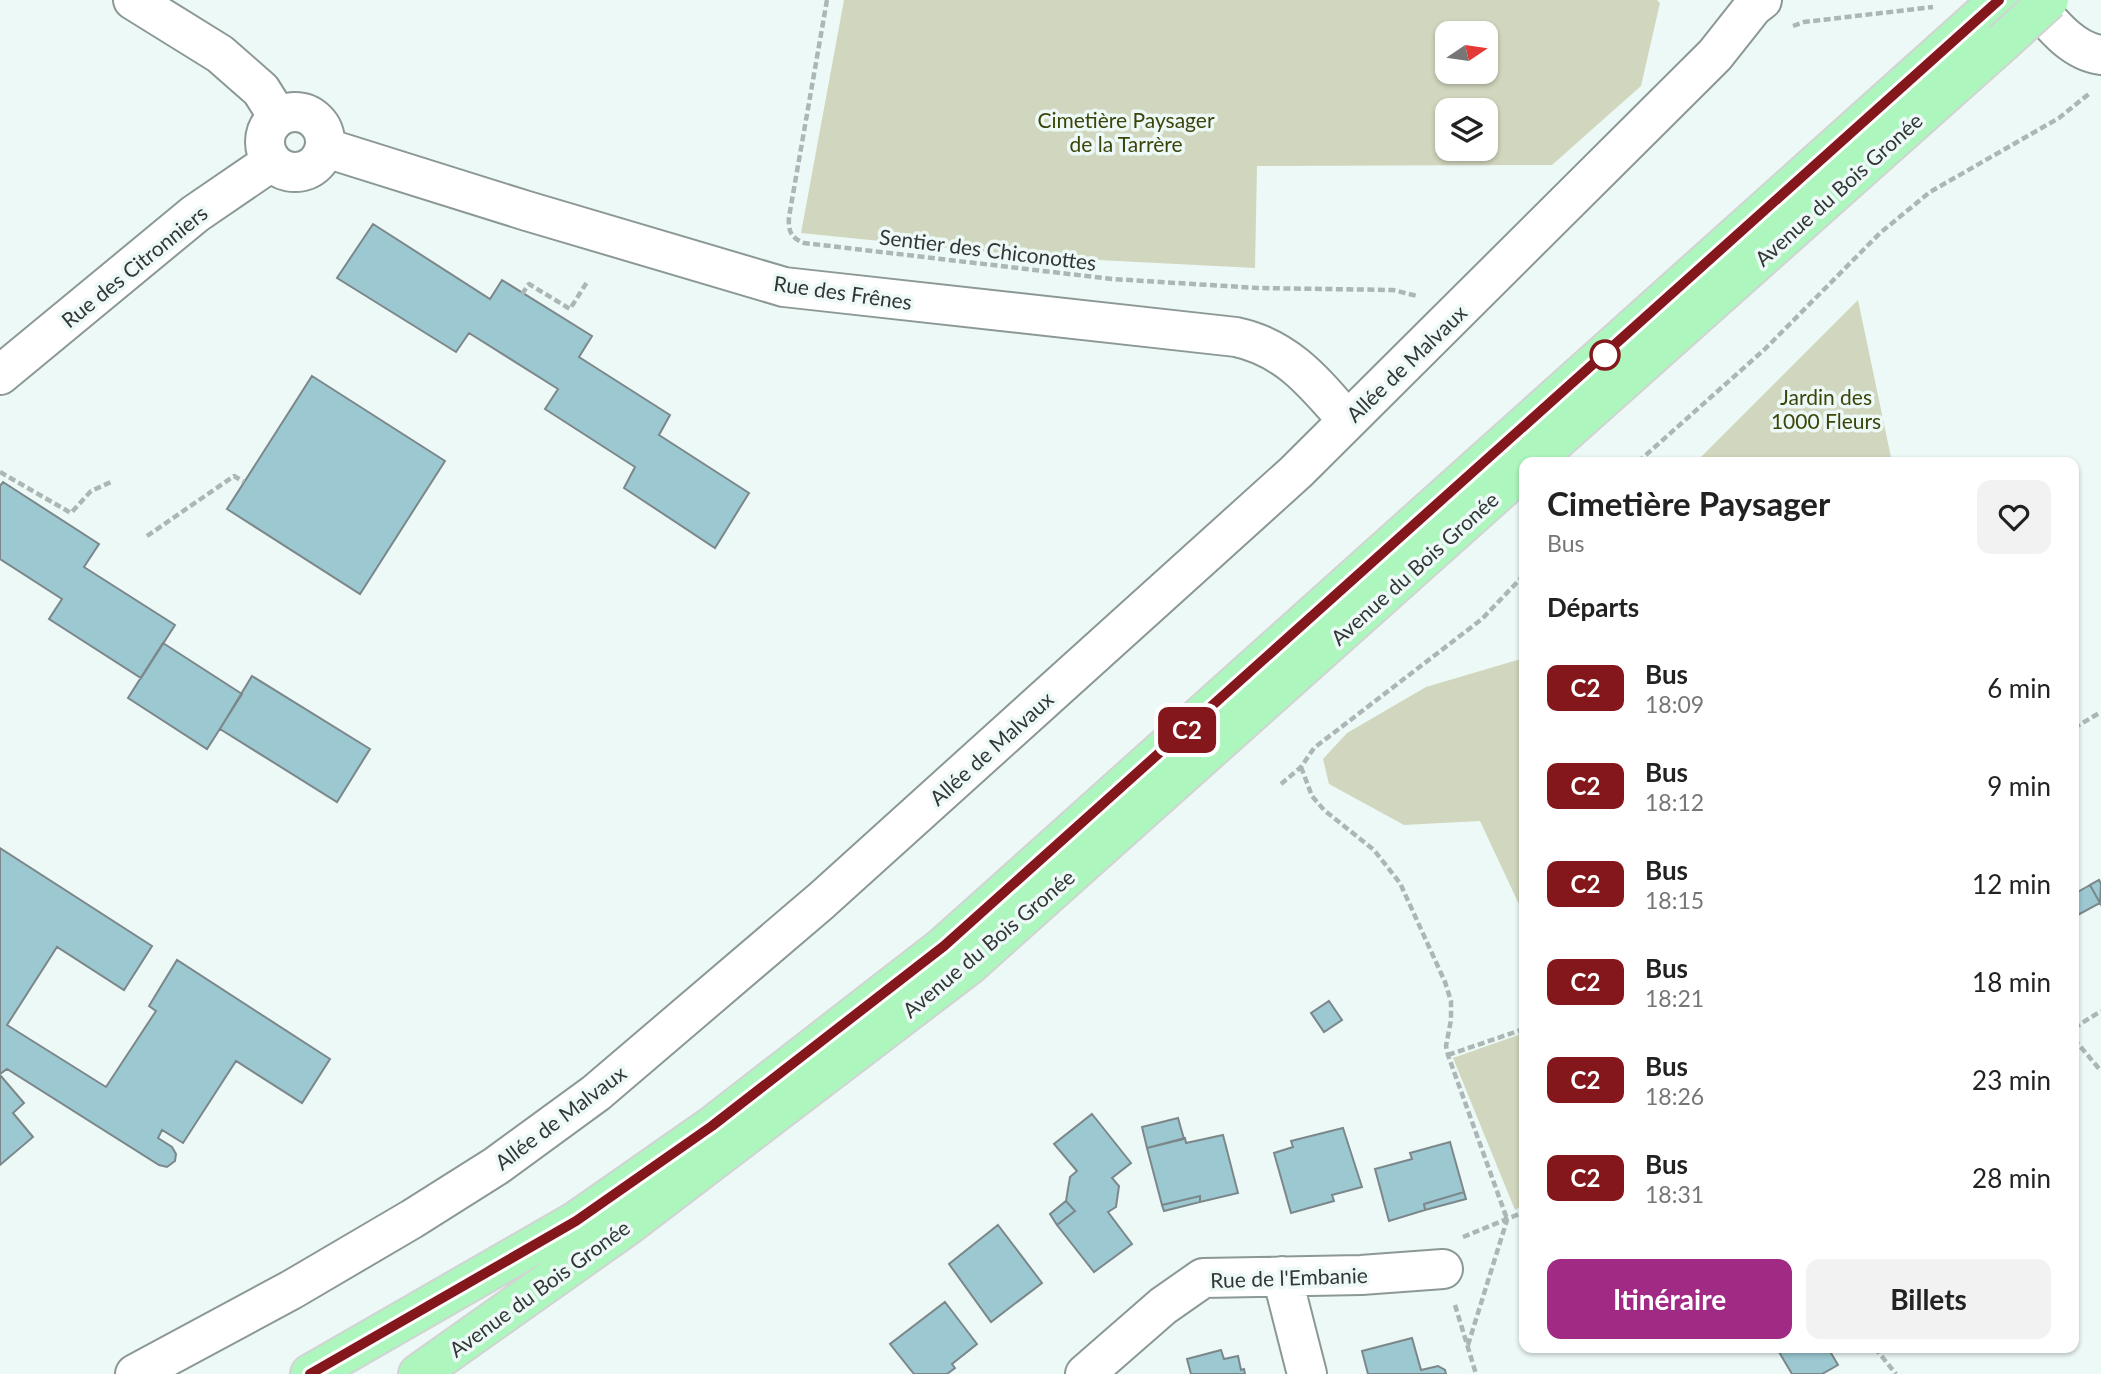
<!DOCTYPE html>
<html lang="fr">
<meta charset="utf-8">
<style>
body{margin:0;font-family:Lato,sans-serif;background:#f2f2f2;color:#222;height:100vh;display:flex;flex-direction:column;font-size:26px;white-space:nowrap}
*{box-sizing:border-box;margin:0}
p{font-size:23px;color:#767676}
.icon{flex:none;width:38px;height:38px;fill:none;stroke:currentColor;stroke-width:2;stroke-linecap:round;stroke-linejoin:round}
.map{position:relative;flex:1;overflow:hidden}
.details{position:absolute;left:1519px;top:457px;width:560px;height:896px;display:flex;flex-direction:column;background:#fff;border-radius:14px;box-shadow:0 2px 5px #0004}
.details>*{flex:none}
.badge{padding:0 14px;border-radius:10px;font-size:24px;line-height:46px}
.needle{width:46px;rotate:77deg}
.tools{position:absolute;left:1435px;top:21px;display:grid;gap:14px}
.tools a{display:grid;place-items:center;width:63px;height:63px;border-radius:14px;background:#fff;box-shadow:0 2px 5px #0004;font-size:35px}
.map>.badge{position:absolute;translate:-50% -50%;box-shadow:0 0 0 4px #fff}
h2{padding:0 28px;font-size:26px;line-height:63px}
.round{display:grid;place-items:center;flex:none;width:74px;height:74px;border-radius:14px;background:#f2f2f2}
.head{display:flex;align-items:center;justify-content:space-between;height:119px;padding:0 28px}
h1{font-size:33px;font-weight:700;line-height:52px}
.primary-button{display:flex;gap:14px;margin-top:auto;padding:14px 28px}
.primary-button a{flex:1;height:80px;border-radius:14px;background:#a12b84;color:#fff;font-size:28px;font-weight:700;line-height:80px;text-align:center}
.primary-button a+a{background:#f2f2f2;color:#222}
ul{padding:0;list-style:none}
li{display:flex;align-items:center;gap:21px;height:98px;padding:0 28px}
li div{flex:1}
li b{display:block;font-size:26px}
li em{font-style:normal}
li .badge{min-width:77px;font-weight:700;text-align:center}
.map>svg:first-child{display:block}
.green{fill:#d1d7be;fill-rule:evenodd}
.building{fill:#9cc8d2;stroke:#7c878a;stroke-width:2}
.lines{fill:none;stroke-linecap:round;stroke-linejoin:round}
.minor-casing{stroke:#8c9895;stroke-width:42}
.primary-casing{stroke:#d2d3d3;stroke-width:42}
.path{stroke:#acb6b4;stroke-width:4.5;stroke-dasharray:7 3.5;stroke-linecap:butt}
.minor{stroke:#fff;stroke-width:38}
.primary{stroke:#adf6be;stroke-width:38}
.primary-bridge-casing{stroke:#d2d3d3;stroke-width:42;stroke-linecap:butt}
.primary-bridge{stroke:#adf6be;stroke-width:38}
.line-casing{stroke:#fff;stroke-width:16}
.line{stroke:#83171b;stroke-width:10}
.stop-dot{fill:#fff;stroke:#83171b;stroke-width:3.5}
.labels{text-anchor:middle;dominant-baseline:central;stroke-width:7;stroke-linejoin:round;paint-order:stroke}
.park-label{font-size:21px;fill:#3b4409;stroke:#edf9f7}
.street-label{font-size:21px;fill:#323736;stroke:#edf9f7}
</style>
<div class="map">
<svg width="2101" height="1374" viewBox="0 0 2101 1374">
<rect width="100%" height="100%" fill="#edf9f7"/>
<path class="green" d="M 844,0 L 1657,0 L 1660,3 L 1641,86 L 1552,165 L 1257,166 L 1255,268 L 1039,257 L 801,233 ZM 1486,33 L 1486,72 L 1447,72 L 1447,33 ZM 1486,110 L 1486,149 L 1447,149 L 1447,110 Z
M 1858,300 L 1892,462 L 1696,462 Z
M 1524,658 L 1524,915 L 1480,821 L 1404,825 L 1329,784 L 1323,759 L 1347,733 L 1426,687 Z
M 1524,1033 L 1524,1205 L 1515,1210 L 1453,1058 Z"/>
<path class="building" d="M 373,224 L 490,299 L 502,280 L 592,336 L 579,357 L 670,415 L 659,435 L 749,493 L 715,548 L 624,488 L 635,467 L 545,409 L 558,389 L 469,333 L 456,352 L 337,278 Z
M 312,376 L 445,461 L 360,594 L 227,509 Z
M 3,482 L 99,544 L 84,567 L 175,625 L 141,678 L 49,619 L 62,599 L 0,559 L 0,486 Z
M 163,643 L 242,694 L 207,749 L 128,698 Z
M 252,676 L 370,749 L 337,802 L 220,729 Z
M 0,848 L 152,946 L 124,990 L 57,947 L 7,1025 L 106,1087 L 156,1011 L 149,1006 L 177,960 L 330,1059 L 302,1103 L 236,1061 L 183,1143 L 162,1130 L 158,1138 L 172,1147 L 176,1154 L 175,1161 L 167,1167 L 159,1165 L 7,1069 L 0,1074 Z
M 2099,880 L 2101,884 L 2100,903 L 2090,885 Z
M 2090,885 L 2100,903 L 2074,917 L 2074,894 Z
M 1329,1001 L 1342,1020 L 1324,1032 L 1311,1013 Z
M 0,1075 L 24,1103 L 13,1113 L 33,1137 L 0,1165 Z
M 1092,1114 L 1131,1163 L 1112,1178 L 1119,1186 L 1116,1207 L 1108,1212 L 1132,1244 L 1094,1272 L 1057,1225 L 1075,1211 L 1066,1201 L 1070,1177 L 1077,1171 L 1054,1144 Z
M 1178,1118 L 1184,1139 L 1147,1148 L 1142,1127 Z
M 1343,1128 L 1362,1187 L 1332,1195 L 1334,1201 L 1291,1213 L 1274,1153 L 1293,1147 L 1291,1141 Z
M 1223,1135 L 1238,1193 L 1200,1202 L 1200,1196 L 1162,1205 L 1147,1148 L 1185,1138 L 1186,1143 Z
M 1450,1142 L 1464,1192 L 1424,1204 L 1425,1210 L 1389,1221 L 1375,1169 L 1412,1159 L 1410,1153 Z
M 1464,1192 L 1466,1199 L 1425,1210 L 1424,1204 Z
M 1200,1196 L 1200,1202 L 1164,1211 L 1162,1205 Z
M 1066,1201 L 1075,1211 L 1057,1225 L 1050,1214 Z
M 998,1225 L 1042,1283 L 991,1322 L 949,1264 Z
M 945,1302 L 977,1344 L 952,1364 L 955,1368 L 947,1374 L 914,1374 L 890,1344 Z
M 1412,1338 L 1421,1370 L 1438,1366 L 1445,1370 L 1446,1374 L 1368,1374 L 1362,1351 Z
M 1787,1348 L 1828,1348 L 1838,1365 L 1822,1374 L 1792,1374 L 1779,1352 Z
M 1221,1350 L 1224,1359 L 1238,1356 L 1241,1370 L 1244,1369 L 1245,1374 L 1191,1374 L 1187,1359 Z"/>
<g class="lines">
<defs>
<path id="minor" d="M 133,0 L 220,54 L 261,90 L 278,117
M 2031,0 C 2050,22 2071,51 2101,55
M265 142a30 30 0 1 1 60 0a30 30 0 1 1-60 0Z
M 326,148 L 527,211 L 784,287 L 1236,337 C 1287,348 1314,382 1347,420
M 0,375 L 195,214 L 271,162
M 1282,1276 L 1307,1374
M 135,1374 L 291,1290 L 412,1219 L 496,1166 L 596,1093 L 821,901 L 1296,472 L 1715,55 L 1753,7 L 1762,0
M 1085,1374 L 1163,1306 L 1203,1278 L 1361,1275 L 1443,1269"/>
<path id="primary" d="M 1532,462 L 2003,42
M 310,1374 L 576,1221 L 712,1126 L 944,946 L 1999,0
M 418,1374 L 627,1226 L 968,966 L 1524,469"/>
</defs>
<use href="#minor" class="minor-casing"/>
<use href="#primary" class="primary-casing"/>
<path class="path" d="M 827,0 L 789,217 C 788,231 791,238 804,243 L 1112,279 L 1258,288 L 1393,290 L 1417,296
M 1793,26 L 1804,22 L 1933,7
M 522,294 L 529,284 L 570,309 L 587,282
M 1638,462 L 1765,349 L 1880,233 L 1930,192 L 2059,118 L 2090,93
M 0,472 L 71,513 L 91,491 L 111,482
M 147,536 L 234,476 L 244,482
M 2074,728 L 2101,712
M 1301,767 L 1312,796 L 1324,810 L 1374,850 L 1400,883 L 1445,982 L 1451,1001 L 1451,1020 L 1446,1046 L 1448,1055 L 1507,1219
M 1281,784 L 1301,767 L 1314,748 L 1482,619 L 1524,575
M 2074,1028 L 2101,1011
M 2074,1039 L 2101,1071
M 1448,1055 L 1524,1029
M 1463,1237 L 1524,1212
M 1455,1305 L 1476,1374
M 1468,1345 L 1507,1220
M 1875,1348 L 1896,1374"/>
<use href="#minor" class="minor"/>
<use href="#primary" class="primary"/>
<defs>
<path id="primary-bridge" d="M 2003,42 L 2049,0"/>
</defs>
<use href="#primary-bridge" class="primary-bridge-casing"/>
<use href="#primary-bridge" class="primary-bridge"/>
</g>
<g class="lines">
<defs>
<path id="line" d="M 310,1374 L 576,1221 L 712,1126 L 944,946 L 1999,0"/>
</defs>
<use href="#line" class="line-casing"/>
<use href="#line" class="line"/>
</g>
<circle class="stop-dot" cx="1605" cy="355" r="14"/>
<g class="labels">
<g class="park-label">
<text x="1126" y="119">Cimetière Paysager<tspan x="1126" dy="24">de la Tarrère</tspan></text>
<text x="1826" y="396">Jardin des<tspan x="1826" dy="24">1000 Fleurs</tspan></text>
</g>
<g class="street-label">
<text transform="translate(1838 189) rotate(-42)">Avenue du Bois Gronée</text>
<text transform="translate(988 249) rotate(7)">Sentier des Chiconottes</text>
<text transform="translate(134 266) rotate(-39)">Rue des Citronniers</text>
<text transform="translate(843 292) rotate(8)">Rue des Frênes</text>
<text transform="translate(1406 363) rotate(-44)">Allée de Malvaux</text>
<text transform="translate(1414 568) rotate(-42)">Avenue du Bois Gronée</text>
<text transform="translate(991 748) rotate(-42)">Allée de Malvaux</text>
<text transform="translate(988 943) rotate(-40)">Avenue du Bois Gronée</text>
<text transform="translate(560 1117) rotate(-37)">Allée de Malvaux</text>
<text transform="translate(1289 1277) rotate(-2)">Rue de l'Embanie</text>
<text transform="translate(539 1288) rotate(-36)">Avenue du Bois Gronée</text>
</g>
</g>
</svg>
<div class="tools">
<a><svg class="needle" viewBox="-14 -14 28 28"><path d="M0-13l5 13h-10z" fill="#e53935"/><path d="M0 13l5-13h-10z" fill="#767676"/></svg></a>
<a><svg class="icon" aria-label="layers" viewBox="0 0 24 24"><path d="M12 4l9 5-9 5-9-5zM3 14l9 5 9-5"/></svg></a>
</div>
<b class="badge" style="left:1187px;top:730px;background:#83171b;color:#fff">C2</b>
<section class="details">
<div class="head"><div><h1>Cimetière Paysager</h1><p>Bus</p></div><a class="round"><svg class="icon" aria-label="heart" viewBox="0 0 24 24"><path d="M12 20l-8-8c-3-5 5-10 8-4 3-6 11-1 8 4z"/></svg></a></div>
<h2>Départs</h2>
<ul>
<li><span class="badge" style="background:#83171b;color:#fff">C2</span><div><b>Bus</b><p>18:09</p></div><em>6 min</em></li>
<li><span class="badge" style="background:#83171b;color:#fff">C2</span><div><b>Bus</b><p>18:12</p></div><em>9 min</em></li>
<li><span class="badge" style="background:#83171b;color:#fff">C2</span><div><b>Bus</b><p>18:15</p></div><em>12 min</em></li>
<li><span class="badge" style="background:#83171b;color:#fff">C2</span><div><b>Bus</b><p>18:21</p></div><em>18 min</em></li>
<li><span class="badge" style="background:#83171b;color:#fff">C2</span><div><b>Bus</b><p>18:26</p></div><em>23 min</em></li>
<li><span class="badge" style="background:#83171b;color:#fff">C2</span><div><b>Bus</b><p>18:31</p></div><em>28 min</em></li>
</ul>
<div class="primary-button"><a>Itinéraire</a><a>Billets</a></div>
</section>
</div>
